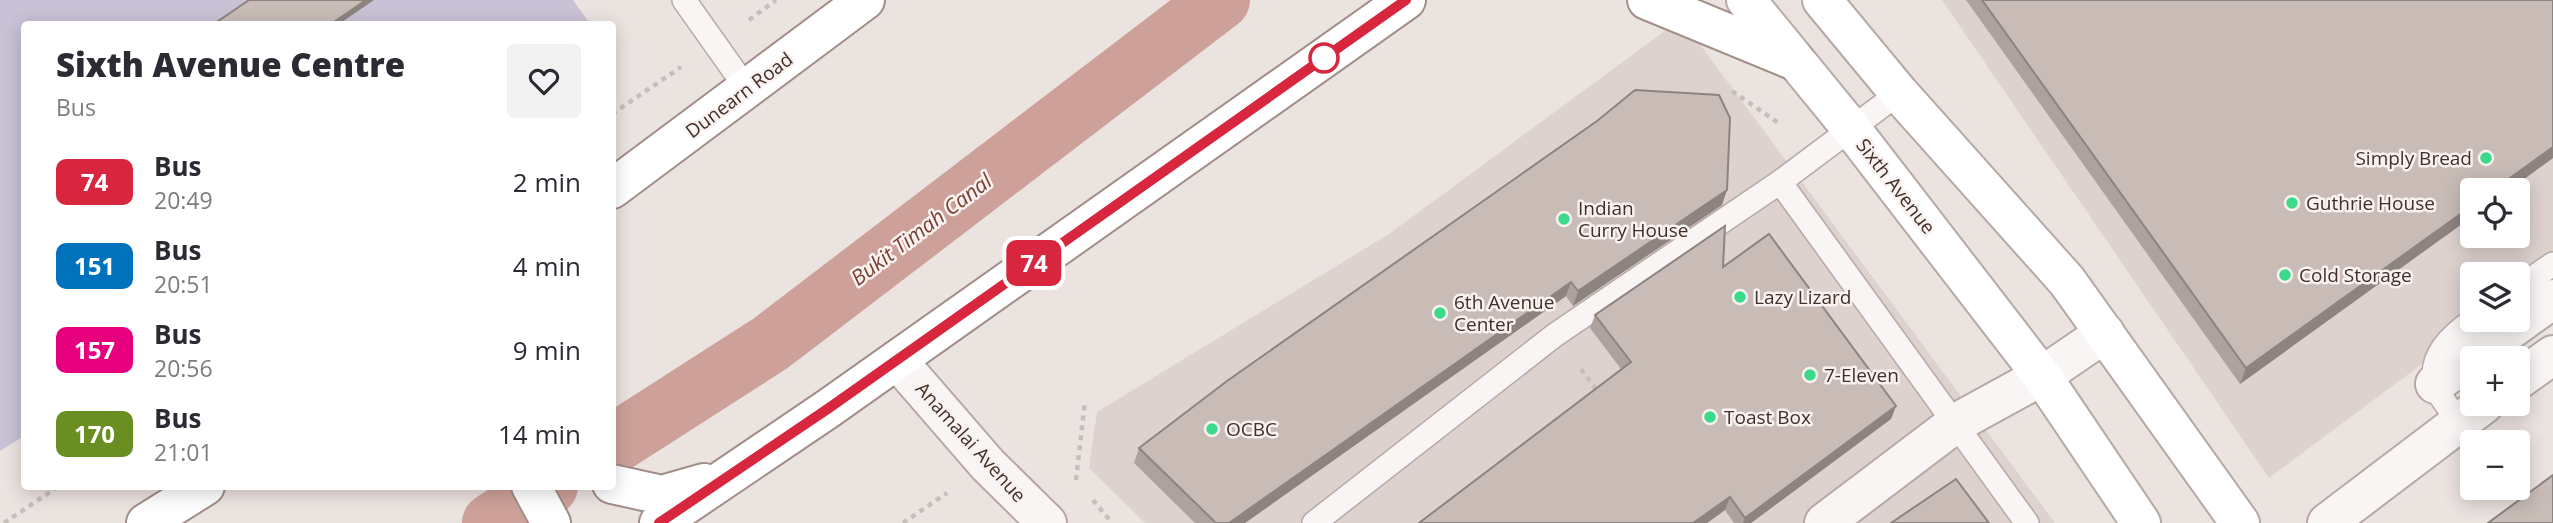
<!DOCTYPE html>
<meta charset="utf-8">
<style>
body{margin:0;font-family:"Open Sans",sans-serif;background:#f2f2f3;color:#2b2b33;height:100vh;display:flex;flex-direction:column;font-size:26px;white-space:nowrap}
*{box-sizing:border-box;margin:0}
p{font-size:23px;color:#7c7c81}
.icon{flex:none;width:38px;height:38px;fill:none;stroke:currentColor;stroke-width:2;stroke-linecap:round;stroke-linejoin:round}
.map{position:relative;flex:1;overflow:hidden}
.details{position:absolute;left:21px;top:21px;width:595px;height:469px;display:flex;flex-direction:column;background:#fff;border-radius:7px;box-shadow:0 4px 18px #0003}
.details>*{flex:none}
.badge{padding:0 14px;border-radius:10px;font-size:24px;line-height:46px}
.controls{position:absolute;left:2460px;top:178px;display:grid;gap:14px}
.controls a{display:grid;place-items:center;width:70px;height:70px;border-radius:7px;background:#fff;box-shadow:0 4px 18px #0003;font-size:35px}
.map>.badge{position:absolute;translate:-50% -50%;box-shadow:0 0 0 4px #fff}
.round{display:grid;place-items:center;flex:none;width:74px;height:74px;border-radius:7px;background:#f2f2f3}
.summary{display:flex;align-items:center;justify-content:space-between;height:119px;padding:0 35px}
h1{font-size:33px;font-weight:800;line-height:52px}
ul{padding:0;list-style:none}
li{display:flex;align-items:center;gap:21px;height:84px;padding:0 35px}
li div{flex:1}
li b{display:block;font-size:26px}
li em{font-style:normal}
li .badge{min-width:77px;font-weight:700;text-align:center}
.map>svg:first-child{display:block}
.built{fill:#ddd2ce;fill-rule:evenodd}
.green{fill:#c9c1d5}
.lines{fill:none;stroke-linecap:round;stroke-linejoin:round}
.canal{stroke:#cda199;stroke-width:60}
.lane-casing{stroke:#b6a9a5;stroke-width:26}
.street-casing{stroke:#b6a9a5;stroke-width:42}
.secondary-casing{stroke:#b6a9a5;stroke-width:42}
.highway-casing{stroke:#a28e87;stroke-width:42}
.path{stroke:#c6bebb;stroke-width:4.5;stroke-dasharray:5 5;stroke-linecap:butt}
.lane{stroke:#f8f5f4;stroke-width:23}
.street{stroke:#f8f5f4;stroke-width:38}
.secondary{stroke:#fff;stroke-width:38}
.highway{stroke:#fff;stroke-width:38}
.wall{fill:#ada29d}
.shaded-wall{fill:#8d8480}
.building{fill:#c9bcb7;stroke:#8d8480;stroke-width:2}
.line-casing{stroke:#fff;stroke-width:16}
.line{stroke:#d7263d;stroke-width:10}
.stop-dot{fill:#fff;stroke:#d7263d;stroke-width:3.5}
.poi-dot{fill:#3bda8a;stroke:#f8f2f0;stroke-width:2.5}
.labels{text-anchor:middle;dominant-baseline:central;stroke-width:5;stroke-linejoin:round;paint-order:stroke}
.street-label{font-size:19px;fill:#442f27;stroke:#f8f2f0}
.poi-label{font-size:19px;fill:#442f27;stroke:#f8f2f0;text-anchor:start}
.water-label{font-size:21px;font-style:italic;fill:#7b3d2e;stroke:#f8f2f0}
</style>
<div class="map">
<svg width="2553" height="523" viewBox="0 0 2553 523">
<rect width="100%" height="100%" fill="#ebe3e0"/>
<path class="built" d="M 1942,0 L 2553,0 L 2553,267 L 2518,275 L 2473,275 L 2473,320 L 2481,320 L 2269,478 ZM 2473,191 L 2518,191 L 2518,236 L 2473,236 Z
M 1681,19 L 2055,523 L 1145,523 L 1089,468 L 1097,412 L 1389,234 Z"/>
<path class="green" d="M 0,0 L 573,0 L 590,24 L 24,24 L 24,436 L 0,451 Z"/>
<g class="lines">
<path class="canal" d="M 612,445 L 771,343 L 1220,0
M 492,523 L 548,486"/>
<defs>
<path id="lane" d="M 684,0 L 747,89
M 1780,182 L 2027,523
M 2518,288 L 2553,264
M 2459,422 C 2452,411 2438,396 2435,384 C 2429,355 2452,335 2473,320
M 1314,523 L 1555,335 L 1780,182 L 1899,93"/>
<path id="street" d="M 897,360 L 988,465 L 1047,523
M 2518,380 L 2553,355
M 2435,384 L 2553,299
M 1824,523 L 1956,423 L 2042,376 L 2105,333
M 2327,523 L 2484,404"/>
<path id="secondary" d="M 1746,0 L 1850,127 L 2042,376 L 2141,523
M 1822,0 L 1899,93 L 2067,281 L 2240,523"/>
<path id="highway" d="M 1647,0 L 1795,61
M 612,189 L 865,0
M 612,484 L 662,495 L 704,483
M 531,486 L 551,523
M 146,523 L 205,486
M 659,523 L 829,408 L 1406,0"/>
</defs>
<use href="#lane" class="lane-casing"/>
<use href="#street" class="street-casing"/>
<use href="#secondary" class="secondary-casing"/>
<use href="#highway" class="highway-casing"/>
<path class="path" d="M 749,20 L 776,0
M 1732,91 L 1780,124
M 612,114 L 681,67
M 1581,369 L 1599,393
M 1076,480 L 1085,401
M 1093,500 L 1112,523
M 4,523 L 59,486
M 903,523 L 947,493"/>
<use href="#lane" class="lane"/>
<use href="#street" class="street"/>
<use href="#secondary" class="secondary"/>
<use href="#highway" class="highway"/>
</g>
<path class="wall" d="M 1966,0 L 2553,0 L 2473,191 L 2473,216 L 2240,384 Z
M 1597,121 L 1722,205 L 1573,306 L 1566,296 L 1245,523 L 1195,523 L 1134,463 L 1139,448 Z
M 1723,267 L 1896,406 L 1891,419 L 1751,523 L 1734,523 L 1725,510 L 1707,523 L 1419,523 L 1621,369 L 1590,328 L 1595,315 Z"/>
<path class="shaded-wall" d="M 366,0 L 374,0 L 339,24 L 331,24 Z
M 2553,147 L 2553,158 L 2508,191 L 2492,191 Z
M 1727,190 L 1722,205 L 1573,306 L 1578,291 Z
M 2473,205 L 2473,216 L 2240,384 L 2246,368 Z
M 1571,282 L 1566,296 L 1245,523 L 1229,523 Z
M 1896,406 L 1891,419 L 1751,523 L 1743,523 L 1745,518 Z
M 1730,497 L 1725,510 L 1707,523 L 1693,523 Z"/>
<path class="building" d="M 249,0 L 366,0 L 331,24 L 214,24 Z
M 1982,0 L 2553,0 L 2553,147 L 2492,191 L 2473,191 L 2473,205 L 2246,368 Z
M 1635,90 L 1719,95 L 1730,118 L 1727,190 L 1578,291 L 1571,282 L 1229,523 L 1216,523 L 1139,448 L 1227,381 L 1597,121 Z
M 1725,226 L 1723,267 L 1769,234 L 1896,406 L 1745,518 L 1730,497 L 1693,523 L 1419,523 L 1631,362 L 1595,315 Z
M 2553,475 L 2553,523 L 2488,523 Z
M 1956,479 L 1989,523 L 1891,523 Z"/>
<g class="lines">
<defs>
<path id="line" d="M 659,523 L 829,408 L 1406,0"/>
</defs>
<use href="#line" class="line-casing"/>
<use href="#line" class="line"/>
</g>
<circle class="stop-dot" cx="1324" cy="58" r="14"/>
<g class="poi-dot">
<circle cx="2486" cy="158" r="7"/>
<circle cx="2292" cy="203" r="7"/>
<circle cx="1564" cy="219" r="7"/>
<circle cx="2285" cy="275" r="7"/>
<circle cx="1740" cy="297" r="7"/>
<circle cx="1440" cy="313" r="7"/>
<circle cx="1810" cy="375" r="7"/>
<circle cx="1710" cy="417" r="7"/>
<circle cx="1212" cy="429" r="7"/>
</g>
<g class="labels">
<g class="street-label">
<text transform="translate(739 95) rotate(-37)">Dunearn Road</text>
<text transform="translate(1896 186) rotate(52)">Sixth Avenue</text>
<text transform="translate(971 442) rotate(48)">Anamalai Avenue</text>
</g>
<g class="poi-label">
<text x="2472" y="158" text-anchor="end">Simply Bread</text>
<text x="2306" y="203">Guthrie House</text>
<text x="1578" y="208">Indian<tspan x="1578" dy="22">Curry House</tspan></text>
<text x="2299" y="275">Cold Storage</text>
<text x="1754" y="297">Lazy Lizard</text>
<text x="1454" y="302">6th Avenue<tspan x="1454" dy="22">Center</tspan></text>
<text x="1824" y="375">7-Eleven</text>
<text x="1724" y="417">Toast Box</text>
<text x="1226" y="429">OCBC</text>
</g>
<g class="water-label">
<text transform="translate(921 229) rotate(-37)">Bukit Timah Canal</text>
</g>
</g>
</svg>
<div class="controls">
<a><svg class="icon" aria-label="locate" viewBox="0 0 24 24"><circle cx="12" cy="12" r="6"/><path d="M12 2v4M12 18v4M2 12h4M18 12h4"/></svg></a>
<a><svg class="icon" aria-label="layers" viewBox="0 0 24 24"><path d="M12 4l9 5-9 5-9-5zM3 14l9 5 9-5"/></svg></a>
<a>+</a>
<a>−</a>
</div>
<b class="badge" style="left:1034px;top:263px;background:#d7263d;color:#fff">74</b>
<section class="details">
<div class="summary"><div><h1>Sixth Avenue Centre</h1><p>Bus</p></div><a class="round"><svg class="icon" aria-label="heart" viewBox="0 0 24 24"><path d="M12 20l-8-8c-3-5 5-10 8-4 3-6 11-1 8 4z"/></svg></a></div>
<ul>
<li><span class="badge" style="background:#d7263d;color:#fff">74</span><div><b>Bus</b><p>20:49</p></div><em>2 min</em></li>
<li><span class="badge" style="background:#0072bc;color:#fff">151</span><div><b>Bus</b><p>20:51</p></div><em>4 min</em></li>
<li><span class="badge" style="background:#e6007e;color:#fff">157</span><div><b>Bus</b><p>20:56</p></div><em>9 min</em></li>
<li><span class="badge" style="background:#6b8e23;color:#fff">170</span><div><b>Bus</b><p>21:01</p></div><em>14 min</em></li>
</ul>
</section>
</div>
